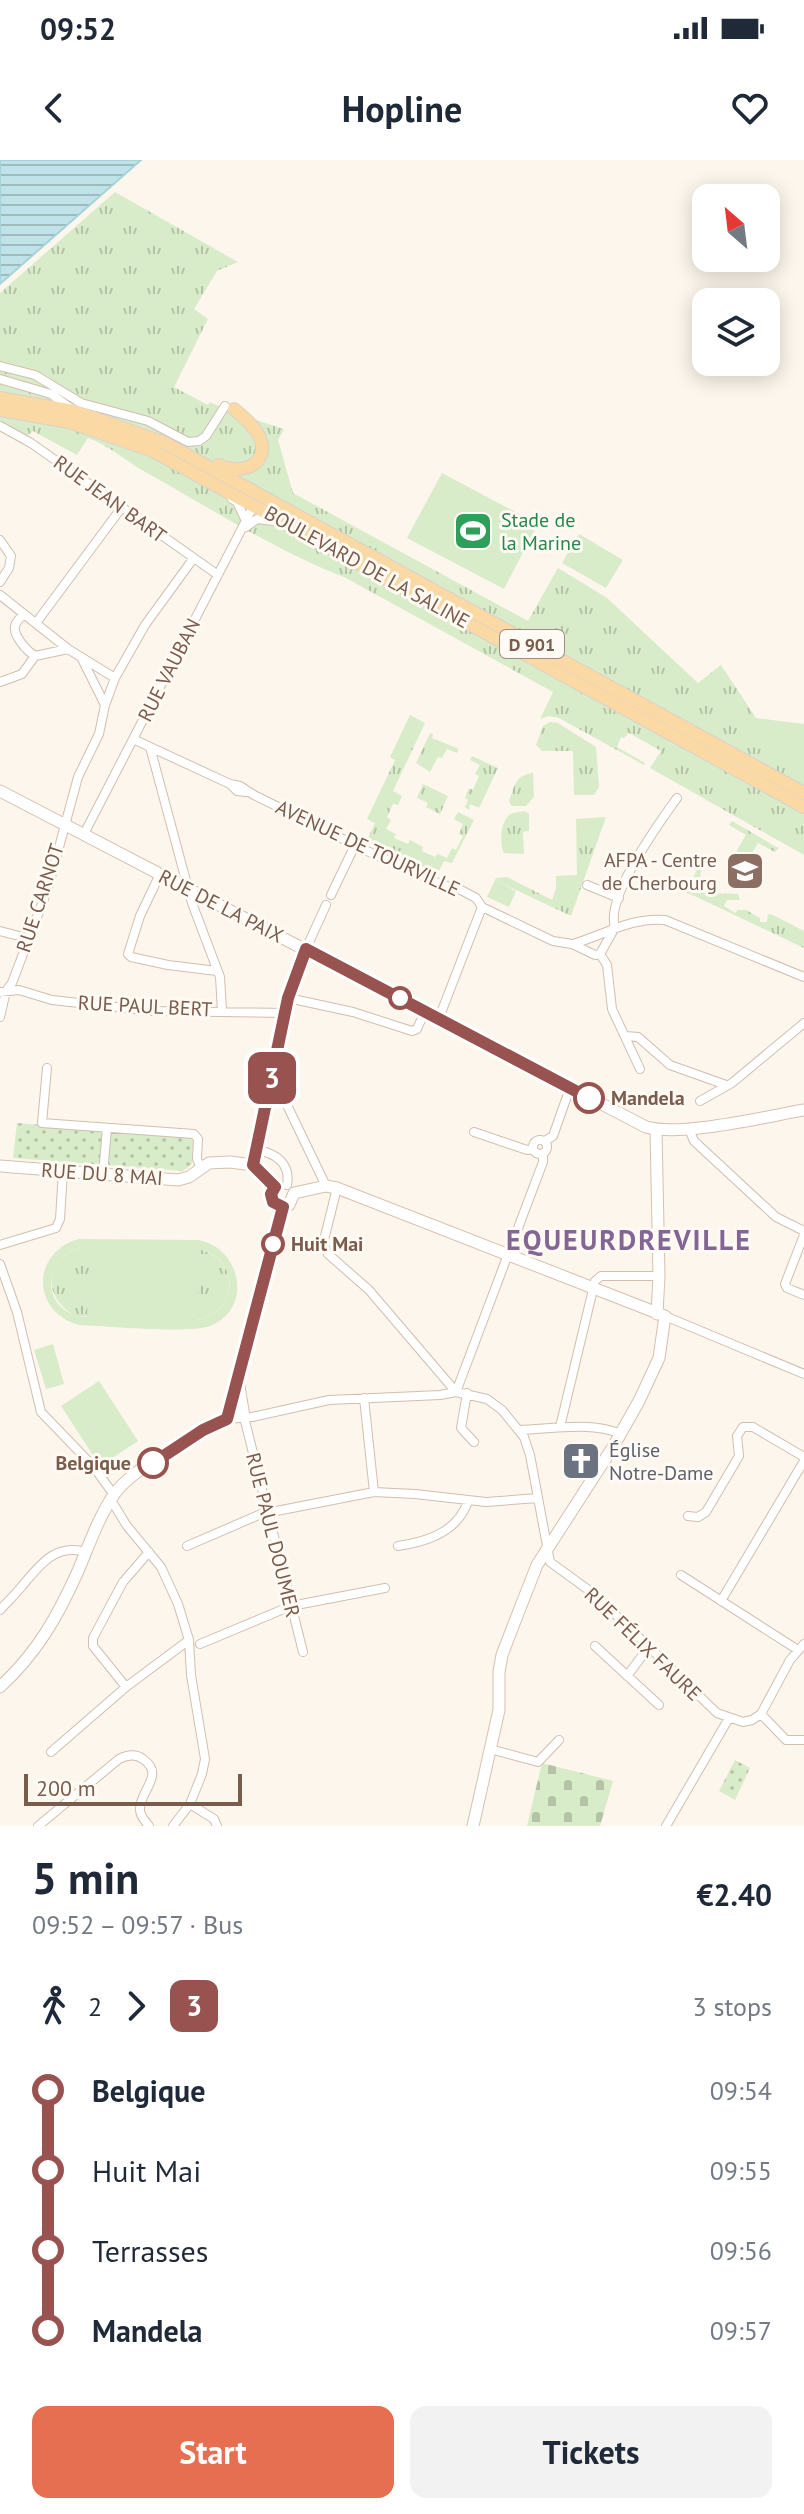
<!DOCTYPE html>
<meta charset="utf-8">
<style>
body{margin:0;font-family:"PT Sans",sans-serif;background:#f2f2f3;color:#1f2937;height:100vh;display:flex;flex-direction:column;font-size:30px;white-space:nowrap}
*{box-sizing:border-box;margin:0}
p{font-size:26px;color:#747a83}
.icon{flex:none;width:44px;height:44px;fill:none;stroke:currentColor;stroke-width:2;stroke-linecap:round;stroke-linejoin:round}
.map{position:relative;height:1666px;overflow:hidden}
.side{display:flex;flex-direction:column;background:#fff;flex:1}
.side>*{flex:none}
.badge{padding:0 16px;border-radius:12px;font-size:28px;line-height:52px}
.needle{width:52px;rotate:332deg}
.controls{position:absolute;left:692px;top:24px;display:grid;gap:16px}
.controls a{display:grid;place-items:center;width:88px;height:88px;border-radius:16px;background:#fff;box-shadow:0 4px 20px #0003;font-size:40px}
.scale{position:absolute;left:24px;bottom:20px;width:218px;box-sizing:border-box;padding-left:8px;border:4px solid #7a5c4d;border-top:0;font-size:22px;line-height:28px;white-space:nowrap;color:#7a5c4d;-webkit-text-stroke:6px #fffaf3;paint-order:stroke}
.map>.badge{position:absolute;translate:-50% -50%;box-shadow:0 0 0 4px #fff}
.legs{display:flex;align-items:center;gap:12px;height:88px;padding:0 32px;font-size:26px}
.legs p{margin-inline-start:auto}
.headline{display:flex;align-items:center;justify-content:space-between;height:136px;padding:0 32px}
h1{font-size:44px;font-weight:700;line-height:60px}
.button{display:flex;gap:16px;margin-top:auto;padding:16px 32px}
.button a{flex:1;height:92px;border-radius:16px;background:#e76f51;color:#fff;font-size:32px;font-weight:700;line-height:92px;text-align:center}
.button a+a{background:#f2f2f3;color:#1f2937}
ul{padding:0 32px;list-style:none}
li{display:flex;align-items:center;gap:28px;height:80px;font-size:30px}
li i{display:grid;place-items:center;width:12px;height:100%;margin:0 10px;background:currentColor}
li i::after{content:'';width:20px;height:20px;margin:-10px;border:6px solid;border-radius:50%;background:#fff}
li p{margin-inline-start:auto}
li:first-child i{background:linear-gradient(#0000 50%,currentColor 0)}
li:last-child i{background:linear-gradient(currentColor 50%,#0000 0)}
.status{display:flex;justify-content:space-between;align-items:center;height:56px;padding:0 40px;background:#fff;direction:ltr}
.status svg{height:22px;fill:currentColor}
header{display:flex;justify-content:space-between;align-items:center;height:104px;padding:0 32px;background:#fff;font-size:36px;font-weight:700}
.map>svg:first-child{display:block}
.grass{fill:url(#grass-tufts)}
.cemetery{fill:url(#cemetery-stones)}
.park{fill:url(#park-dots)}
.pitch{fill:#d8ecc9;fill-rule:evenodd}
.water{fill:url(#water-rules);stroke:#a5d3da;stroke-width:2}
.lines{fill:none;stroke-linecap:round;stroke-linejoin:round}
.street-casing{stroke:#d1beb0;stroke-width:10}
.secondary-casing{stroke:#d6c0b0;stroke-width:13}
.primary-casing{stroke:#dad1cd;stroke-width:14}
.street{stroke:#fff;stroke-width:8}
.secondary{stroke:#fff;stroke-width:11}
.primary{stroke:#fbd9a5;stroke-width:12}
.line-1-casing{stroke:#fff;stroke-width:18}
.line-1{stroke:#985350;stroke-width:12}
.stop-1-dot{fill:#fff;stroke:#985350;stroke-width:4}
.labels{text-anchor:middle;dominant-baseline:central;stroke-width:6;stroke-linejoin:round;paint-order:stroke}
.shield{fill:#fffaf3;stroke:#a28b7f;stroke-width:2}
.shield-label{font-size:18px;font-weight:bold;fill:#7a5c4d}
.street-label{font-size:20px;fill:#7a5c4d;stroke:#fffaf3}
.leisure-label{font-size:20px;fill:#27864d;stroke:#fffaf3;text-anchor:start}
.education-label{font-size:20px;fill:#785e54;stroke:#fffaf3;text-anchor:end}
.stop-label{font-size:20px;font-weight:bold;fill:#7a5c4d;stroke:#fffaf3;text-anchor:start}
.worship-label{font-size:20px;fill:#5b616d;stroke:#fffaf3;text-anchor:start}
.district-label{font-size:28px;font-weight:bold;letter-spacing:2px;fill:#846695;stroke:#fffaf3}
</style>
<div class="status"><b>09:52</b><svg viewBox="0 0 49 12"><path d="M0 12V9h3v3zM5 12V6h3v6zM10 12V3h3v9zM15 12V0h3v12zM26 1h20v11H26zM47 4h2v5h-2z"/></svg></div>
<header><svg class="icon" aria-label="back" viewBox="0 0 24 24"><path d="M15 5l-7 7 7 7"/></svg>Hopline<svg class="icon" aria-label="heart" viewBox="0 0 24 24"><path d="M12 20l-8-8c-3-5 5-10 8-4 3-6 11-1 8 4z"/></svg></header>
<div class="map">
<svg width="804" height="1666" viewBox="0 0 804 1666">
<defs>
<pattern id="grass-tufts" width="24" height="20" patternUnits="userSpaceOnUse" patternTransform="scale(2)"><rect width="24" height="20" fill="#d8ecc9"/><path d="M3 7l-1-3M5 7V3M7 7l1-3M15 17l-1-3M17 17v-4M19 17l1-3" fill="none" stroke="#b4c2a5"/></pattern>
<pattern id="cemetery-stones" width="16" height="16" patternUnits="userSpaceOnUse" patternTransform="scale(2)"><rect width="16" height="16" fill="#d8ecc9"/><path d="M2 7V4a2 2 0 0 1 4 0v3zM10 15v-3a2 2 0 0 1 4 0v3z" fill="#b4c2a5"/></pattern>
<pattern id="park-dots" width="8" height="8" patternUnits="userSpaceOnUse" patternTransform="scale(2)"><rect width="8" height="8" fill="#d8ecc9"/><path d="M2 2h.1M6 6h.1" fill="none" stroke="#b4c2a5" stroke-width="1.8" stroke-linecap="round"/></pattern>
<pattern id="water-rules" width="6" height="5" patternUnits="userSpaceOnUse" patternTransform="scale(2)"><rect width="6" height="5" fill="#bfe3e8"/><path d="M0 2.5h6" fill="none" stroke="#a0bbbe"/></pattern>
</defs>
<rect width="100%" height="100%" fill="#fdf6ec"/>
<path class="grass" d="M 115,32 L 238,102 L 217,111 L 194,149 L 208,159 L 174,227 L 208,245 L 210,242 L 229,251 L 284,269 L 278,280 L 293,333 L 528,461 L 558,408 L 607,438 L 698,523 L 721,505 L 756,558 L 804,564 L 804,695 L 650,608 L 661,591 L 629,573 L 624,578 L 621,577 L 617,587 L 645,603 L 644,605 L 559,558 L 549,556 L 540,559 L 553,532 L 346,418 C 276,391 212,349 147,313 C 127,302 110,286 88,278 L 77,295 L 33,271 L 27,276 L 0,262 L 0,133 Z
M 410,555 L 425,563 L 393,631 L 402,636 L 398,645 L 393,644 L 387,657 L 391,660 L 386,669 L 396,674 L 394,678 L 408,684 L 410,680 L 423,687 L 422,691 L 435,697 L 438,694 L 447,698 L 452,688 L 456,690 L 463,676 L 459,674 L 463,664 L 454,659 L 458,652 L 474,660 L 452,703 L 444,701 L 439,711 L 435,713 L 374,684 L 374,681 L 368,678 L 375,663 L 367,659 L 395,600 L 390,597 Z
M 550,562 L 558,563 L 596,587 L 599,627 L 594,635 L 574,635 L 573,591 L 542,591 L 536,585 L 543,566 Z
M 430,573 L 433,574 L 432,578 L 459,589 L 457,593 L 447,589 L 442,598 L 438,597 L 430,612 L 416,603 Z
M 472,596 L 498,608 L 479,648 L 470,644 L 469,650 L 465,647 L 468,640 L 465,638 L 469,628 L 473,630 L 479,616 L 475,614 L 480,605 L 470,600 Z
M 533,613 L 534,637 L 526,646 L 512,646 L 509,642 C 514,627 515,615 533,613 Z
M 423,624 L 448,636 L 440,654 L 426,647 L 428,643 L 417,638 Z
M 525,651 L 529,654 L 529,671 L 523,672 L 524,694 L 504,693 C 499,684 500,660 511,654 C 514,652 521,652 525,651 Z
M 606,657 L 571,756 L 495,720 L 496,718 L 507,717 L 552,740 L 556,728 L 556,716 L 577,715 L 576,659 Z
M 732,661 L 778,688 L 775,692 L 758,683 L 744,706 L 737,706 L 737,690 L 746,675 L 729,665 Z
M 700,704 L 701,733 L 738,734 L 740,740 L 727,740 L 724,746 L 735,753 L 738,750 L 746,750 L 760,758 L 760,762 L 767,762 L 768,754 L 773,755 L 804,771 L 804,788 L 686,732 Z
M 81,1087 L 199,1089 C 241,1101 239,1150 197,1160 L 75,1156 C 42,1137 43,1099 81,1087 Z"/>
<path class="cemetery" d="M 542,1603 L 613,1621 L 600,1666 L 527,1666 Z"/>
<path class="park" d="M 17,963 L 193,977 L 192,1004 L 183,1011 L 13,998 Z
M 735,1600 L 750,1608 L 735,1640 L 719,1631 Z"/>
<path class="pitch" d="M 442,313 L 538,364 L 504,429 L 407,378 Z
M 579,374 L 623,400 L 606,428 L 562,403 Z
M 753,559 L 804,566 L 804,596 L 749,587 Z
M 495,720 L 516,731 L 509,747 L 487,737 Z
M 79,1079 L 198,1080 C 241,1087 254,1149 210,1166 C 188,1174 107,1166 79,1165 C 31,1152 31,1092 79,1079 ZM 81,1087 L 90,1088 L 87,1157 C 42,1155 38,1099 81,1087 ZM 199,1089 C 241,1100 239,1150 198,1160 Z
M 53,1184 L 64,1224 L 46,1229 L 34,1190 Z
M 99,1221 L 138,1281 L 100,1306 L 61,1246 Z"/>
<path class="water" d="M 0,0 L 141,0 L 0,124 Z"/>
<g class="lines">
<defs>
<path id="street" d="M 0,206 L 35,215 L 81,243 L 148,261 L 188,282 L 199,281 L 206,276 L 225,246
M 0,219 L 51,234 L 72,249
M 0,266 L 31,283 L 218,415
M 232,339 L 237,342 L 246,361
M 246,367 L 257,359 L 273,361
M 0,380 L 11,396 L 9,408 L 0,422
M 0,435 L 68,489 L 115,518
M 24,454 C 21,457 16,461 15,466 C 13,476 27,491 35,496
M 36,463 L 122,347
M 82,499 L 105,545
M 0,522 L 22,514 L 35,496 L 68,489
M 133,579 L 230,624 L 237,631 L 246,632
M 150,587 L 192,743 L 220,817 L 222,851
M 230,624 L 240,626 L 254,635 L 367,691 L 440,724 L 461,730 L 476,738 L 482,747 L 553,781 L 572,784 L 595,795 L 600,794
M 84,674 L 254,345
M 160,714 L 140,756 L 128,794 L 131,797 L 168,805 L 217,811
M 587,725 L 619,738
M 331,735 L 355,685
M 615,767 C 605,737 659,663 677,638
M 0,771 L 27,778
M 573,784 C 604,775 631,757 665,760 L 804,817
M 306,789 L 326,745
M 600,794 L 607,805 L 612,849 L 640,909
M 600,794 L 613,771
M 0,832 L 19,830 L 52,840 L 151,851 L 285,853
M 288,838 L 353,852 L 412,871 L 417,869 L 425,851
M 0,857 L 6,831 L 12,823 L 48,728 L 78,617 L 99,574 L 105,545 L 115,518 L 145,465 L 193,399
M 439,858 L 482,747
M 626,876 L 638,877 L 670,905 L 726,925
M 47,908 L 42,963 L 194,974 L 198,979 L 197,999 L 201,1008
M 270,927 L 277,930 L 286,943 L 326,1026
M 700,941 L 732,923 L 804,863
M 689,969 L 694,981 L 776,1057 L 804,1071
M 474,972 L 527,990 L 533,989
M533 987a7 7 0 1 1 14 0a7 7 0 1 1-14 0Z
M 545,981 L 553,976 L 570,928
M 257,990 C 276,993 291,1004 287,1025
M 103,1014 L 107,968
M 337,1028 L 323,1084 L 328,1094 L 369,1130 L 456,1232 L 543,1002 L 543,993
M 804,1075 L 785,1124 L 787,1128 L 804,1135
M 0,1085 L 56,1068 L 60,1059 L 63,1011
M 0,1104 L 17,1152 L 41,1252 L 93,1306 L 114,1335
M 665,1156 L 804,1214
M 467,1233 L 461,1268 L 474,1282
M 364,1238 L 374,1332
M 244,1257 L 303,1492
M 227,1259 L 252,1257 L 329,1240 L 440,1235 L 456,1232 L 487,1239 L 502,1250 L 524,1277 L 530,1295 L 550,1402 L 594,1434 L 717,1553 L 743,1562 L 752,1560 L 761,1554 L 790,1500 L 804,1484
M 560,1267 L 595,1121 L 601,1116 L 659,1116
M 519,1270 C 551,1269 591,1261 621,1274
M 111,1340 L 127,1366 L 161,1407 L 178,1444 L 189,1480 L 191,1515 L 205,1599 L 202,1614 L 190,1644 L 173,1666
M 688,1356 L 698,1357 L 706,1352 L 739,1296 L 737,1276 L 743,1267 L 753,1267 L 804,1297
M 187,1386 L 261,1354 L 374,1332 L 415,1334 L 486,1342 L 538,1338
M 398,1386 C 427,1382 458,1372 468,1341
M 681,1415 L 798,1490
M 721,1441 L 804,1301
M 0,1450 C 7,1442 15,1435 22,1426 C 40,1405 55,1383 86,1392
M 200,1484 L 291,1446 L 385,1428
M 595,1486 L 659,1545
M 627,1516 L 648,1488
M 126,1527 L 93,1486 L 93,1478 L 123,1422 L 149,1392
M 761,1554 L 786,1580 L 804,1580
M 490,1589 L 538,1602 L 559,1580
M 51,1592 L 126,1527 L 189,1480
M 190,1644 L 214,1659 L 217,1666
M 38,1666 L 119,1599 C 127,1595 135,1593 143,1599 C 166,1615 139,1631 140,1650 C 140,1656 145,1661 149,1666
M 666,1666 L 729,1558"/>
<path id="secondary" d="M 0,631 L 646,967 C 681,977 764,957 804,950
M 656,970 L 659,1116 L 657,1154
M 253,1005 L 288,838 L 306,789
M 0,1006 L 178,1020 L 189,1017 L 209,1003 L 230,1002 L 253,1005 L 275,1027
M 275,1027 L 271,1038 L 279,1047 L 289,1045 L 294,1033
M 294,1033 L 326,1026 L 337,1028 L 665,1156 L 659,1198 L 639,1241 L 613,1287 L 537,1405 L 517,1456 L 502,1495 L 499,1512 L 499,1550 L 473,1666
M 239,1226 L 244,1257
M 0,1527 C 37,1493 58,1456 78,1411 C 89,1385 99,1356 115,1333 C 131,1311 201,1268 227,1259 L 283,1047"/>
<path id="primary" d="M 0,238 L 74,251 L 165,283 L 804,633
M 0,250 L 69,262 L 153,291 L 804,647
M 219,305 C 242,316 270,304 260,278 C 256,267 242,256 234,249"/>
</defs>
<use href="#street" class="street-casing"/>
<use href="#secondary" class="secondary-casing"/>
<use href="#primary" class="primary-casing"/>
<use href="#street" class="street"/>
<use href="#secondary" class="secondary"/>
<use href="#primary" class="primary"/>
</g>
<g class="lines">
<defs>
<path id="line-1" d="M 153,1303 L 203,1270 L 227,1259 L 283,1047 L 273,1042 L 271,1034 L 275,1027 L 253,1005 L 288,838 L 306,789 L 589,938"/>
</defs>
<use href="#line-1" class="line-1-casing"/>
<use href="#line-1" class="line-1"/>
</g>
<defs>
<symbol id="stadium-square" viewBox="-11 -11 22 22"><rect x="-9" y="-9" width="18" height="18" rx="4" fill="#2e9e5b" stroke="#fffaf3"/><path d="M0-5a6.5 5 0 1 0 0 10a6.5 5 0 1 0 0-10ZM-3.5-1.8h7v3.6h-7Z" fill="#fff"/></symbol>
<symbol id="university-square" viewBox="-11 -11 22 22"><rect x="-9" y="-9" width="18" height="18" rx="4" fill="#8d6e63" stroke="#fffaf3"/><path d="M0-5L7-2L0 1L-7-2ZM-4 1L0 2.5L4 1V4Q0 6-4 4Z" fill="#fff"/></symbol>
<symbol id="church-square" viewBox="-11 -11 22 22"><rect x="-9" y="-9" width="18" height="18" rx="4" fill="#6b7280" stroke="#fffaf3"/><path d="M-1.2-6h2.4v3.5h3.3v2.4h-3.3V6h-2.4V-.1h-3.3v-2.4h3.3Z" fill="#fff"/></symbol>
</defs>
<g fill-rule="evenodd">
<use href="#stadium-square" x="451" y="349" width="44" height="44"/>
<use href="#university-square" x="723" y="689" width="44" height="44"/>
<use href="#church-square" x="559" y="1279" width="44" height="44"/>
</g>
<g class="stop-1-dot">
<circle cx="400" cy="838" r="10"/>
<circle cx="589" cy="938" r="14"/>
<circle cx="273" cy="1084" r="10"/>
<circle cx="153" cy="1303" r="14"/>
</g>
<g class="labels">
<rect class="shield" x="500" y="470" width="64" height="28" rx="6"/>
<g class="shield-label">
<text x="532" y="484">D 901</text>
</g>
<g class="street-label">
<text transform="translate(110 339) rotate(36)">RUE JEAN BART</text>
<text transform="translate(367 407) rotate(29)">BOULEVARD DE LA SALINE</text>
<text transform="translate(169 510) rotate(-63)">RUE VAUBAN</text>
<text transform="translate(368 688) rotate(25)">AVENUE DE TOURVILLE</text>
<text transform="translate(40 738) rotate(-72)">RUE CARNOT</text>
<text transform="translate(221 746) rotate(27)">RUE DE LA PAIX</text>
<text transform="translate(145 846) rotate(3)">RUE PAUL BERT</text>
<text transform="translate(102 1014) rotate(4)">RUE DU 8 MAI</text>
<text transform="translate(273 1375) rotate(76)">RUE PAUL DOUMER</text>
<text transform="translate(643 1484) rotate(44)">RUE FÉLIX FAURE</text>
</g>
<g class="leisure-label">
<text x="501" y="360">Stade de<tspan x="501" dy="23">la Marine</tspan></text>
</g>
<g class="education-label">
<text x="717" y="700">AFPA - Centre<tspan x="717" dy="23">de Cherbourg</tspan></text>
</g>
<g class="stop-label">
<text x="611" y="938">Mandela</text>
<text x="291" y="1084">Huit Mai</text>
<text x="131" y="1303" text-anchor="end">Belgique</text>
</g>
<g class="worship-label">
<text x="609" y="1290">Église<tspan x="609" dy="23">Notre-Dame</tspan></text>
</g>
<g class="district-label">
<text x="629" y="1079">EQUEURDREVILLE</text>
</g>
</g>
</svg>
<div class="controls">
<a><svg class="needle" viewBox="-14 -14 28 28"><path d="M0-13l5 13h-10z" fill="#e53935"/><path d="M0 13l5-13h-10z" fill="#747a83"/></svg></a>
<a><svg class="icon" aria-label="layers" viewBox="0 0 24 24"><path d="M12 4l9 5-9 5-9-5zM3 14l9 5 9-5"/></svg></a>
</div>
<div class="scale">200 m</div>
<b class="badge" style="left:272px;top:918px;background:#985350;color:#fff">3</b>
</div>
<section class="side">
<div class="headline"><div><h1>5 min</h1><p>09:52 – 09:57 · Bus</p></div><b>€2.40</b></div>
<div class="legs"><svg class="icon" aria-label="walk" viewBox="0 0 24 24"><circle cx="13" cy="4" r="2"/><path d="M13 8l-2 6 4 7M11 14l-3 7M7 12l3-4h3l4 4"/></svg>2<svg class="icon" aria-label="forward" viewBox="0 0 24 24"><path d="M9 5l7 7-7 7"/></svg><b class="badge" style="background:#985350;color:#fff">3</b><p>3 stops</p></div>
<ul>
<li><i style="color:#985350"></i><b>Belgique</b><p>09:54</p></li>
<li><i style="color:#985350"></i><span>Huit Mai</span><p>09:55</p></li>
<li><i style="color:#985350"></i><span>Terrasses</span><p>09:56</p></li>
<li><i style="color:#985350"></i><b>Mandela</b><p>09:57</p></li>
</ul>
<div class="button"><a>Start</a><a>Tickets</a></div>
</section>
